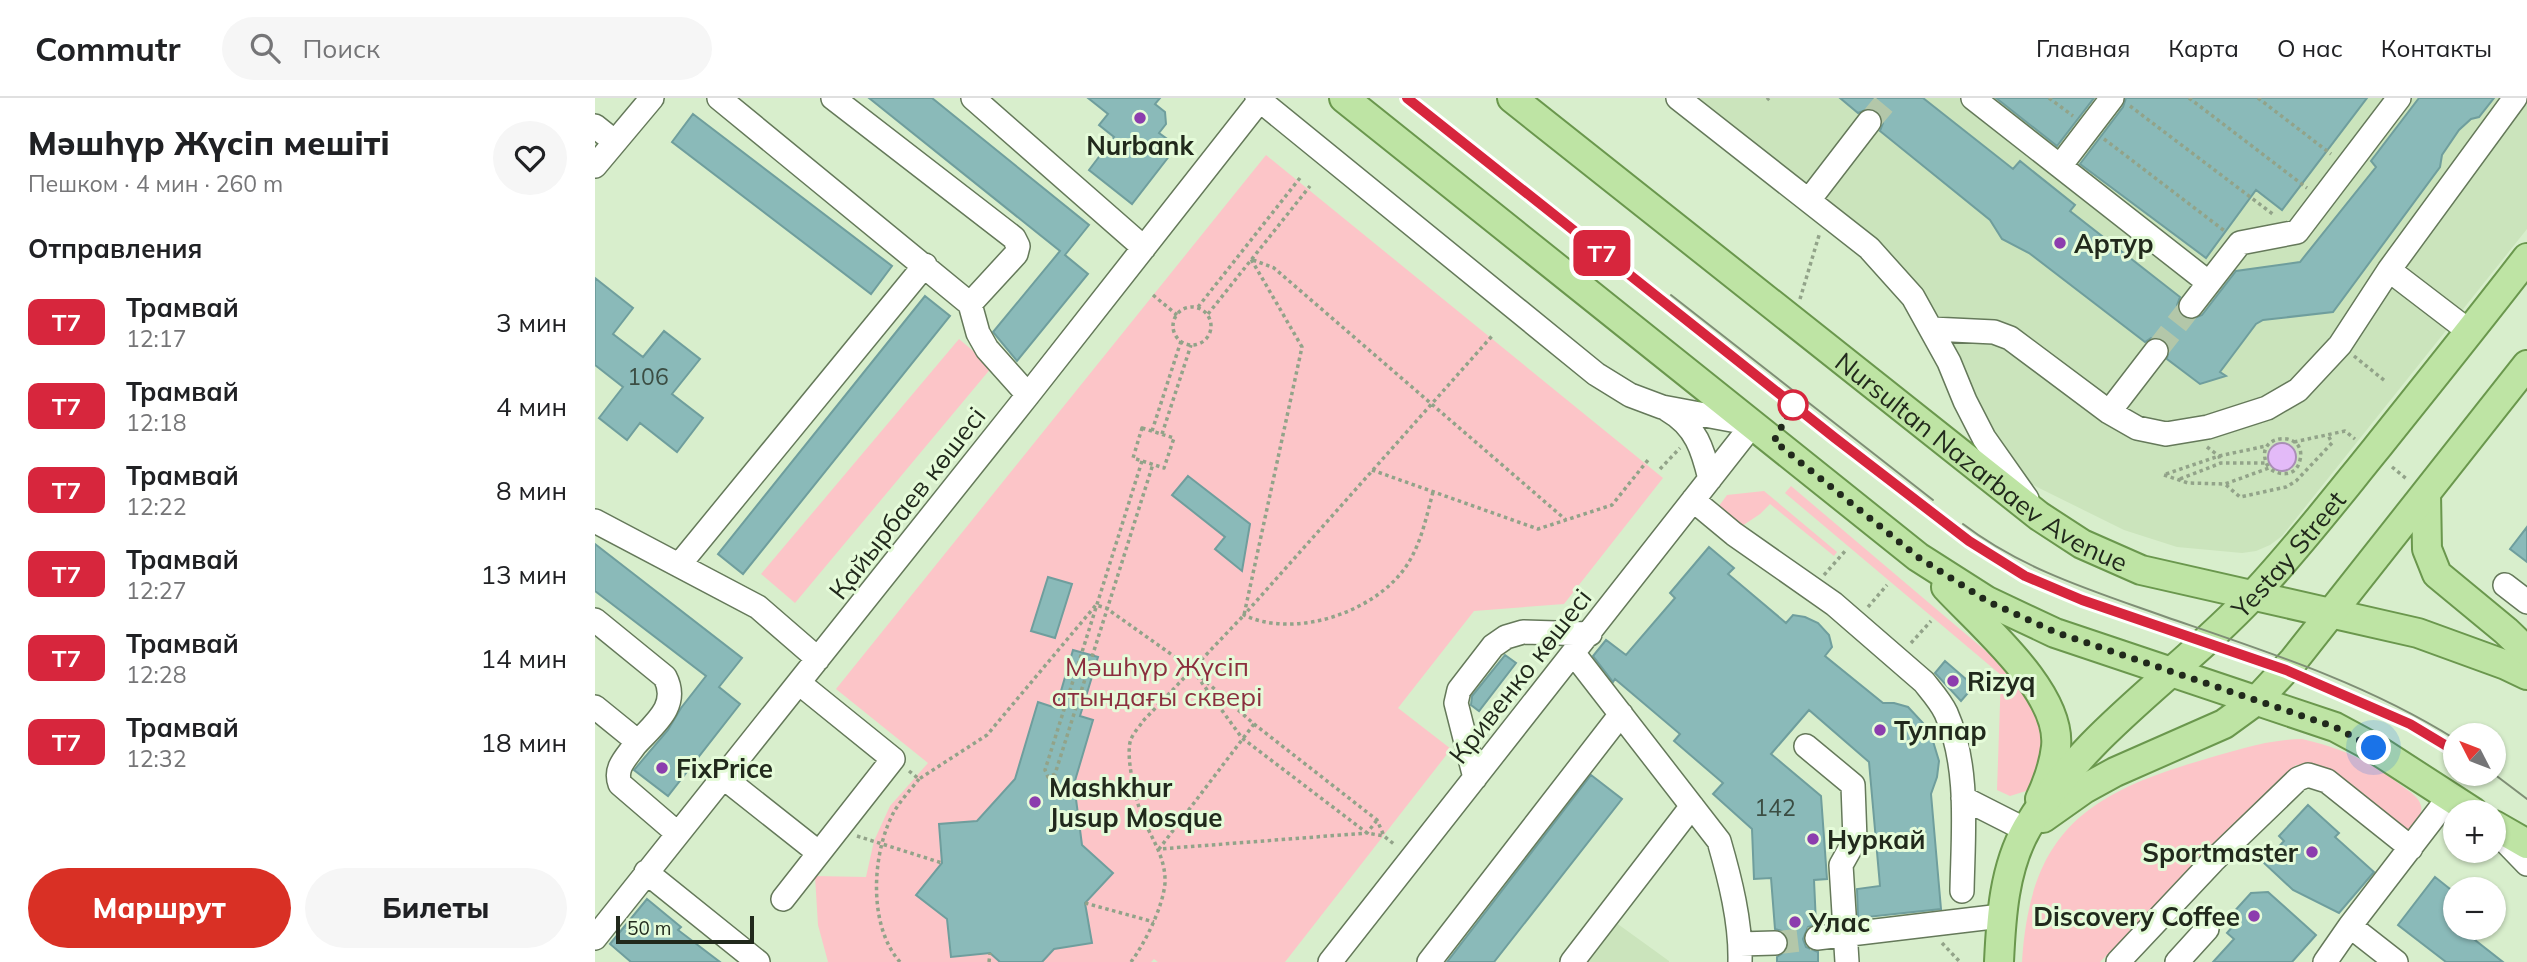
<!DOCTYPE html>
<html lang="ru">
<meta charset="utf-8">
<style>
body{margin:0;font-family:Mulish,sans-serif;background:#f6f6f6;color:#202124;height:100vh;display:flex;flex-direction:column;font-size:26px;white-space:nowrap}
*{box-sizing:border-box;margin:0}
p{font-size:23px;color:#757577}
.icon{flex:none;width:38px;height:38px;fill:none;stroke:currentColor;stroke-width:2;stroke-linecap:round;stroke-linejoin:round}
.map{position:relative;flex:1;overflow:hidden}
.side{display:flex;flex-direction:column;background:#fff;width:595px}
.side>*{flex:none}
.badge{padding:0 14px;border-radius:10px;font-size:24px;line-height:46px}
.needle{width:46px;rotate:312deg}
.buttons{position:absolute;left:1848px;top:625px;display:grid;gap:14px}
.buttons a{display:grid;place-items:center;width:63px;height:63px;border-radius:50%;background:#fff;box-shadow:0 2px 5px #0004;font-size:35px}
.scale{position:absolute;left:21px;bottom:18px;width:138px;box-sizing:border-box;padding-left:7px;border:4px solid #21291c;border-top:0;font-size:19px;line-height:24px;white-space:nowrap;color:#21291c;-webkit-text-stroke:5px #e5fbd9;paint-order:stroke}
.you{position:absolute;width:35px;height:35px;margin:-18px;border:5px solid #fff;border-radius:50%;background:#1a73e8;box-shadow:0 0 0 10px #1a73e833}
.map>.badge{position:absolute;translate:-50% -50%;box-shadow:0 0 0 4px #fff}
h2{padding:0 28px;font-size:26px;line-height:63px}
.round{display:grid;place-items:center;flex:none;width:74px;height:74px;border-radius:37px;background:#f6f6f6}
.head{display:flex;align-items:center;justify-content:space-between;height:119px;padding:0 28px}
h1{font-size:33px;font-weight:800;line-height:52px}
.action{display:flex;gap:14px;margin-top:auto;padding:14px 28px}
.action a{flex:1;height:80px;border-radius:42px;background:#d93025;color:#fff;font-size:28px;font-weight:800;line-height:80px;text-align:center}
.action a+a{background:#f6f6f6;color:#202124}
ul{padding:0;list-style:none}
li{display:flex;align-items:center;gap:21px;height:84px;padding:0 28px}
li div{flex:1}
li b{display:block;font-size:26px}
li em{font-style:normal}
li .badge{min-width:77px;font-weight:700;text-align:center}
header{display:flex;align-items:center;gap:42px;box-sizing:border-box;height:98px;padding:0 35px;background:#fff;border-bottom:2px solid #e0e0e0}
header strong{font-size:33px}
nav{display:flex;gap:38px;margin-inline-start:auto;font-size:24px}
.search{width:490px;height:63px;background:#f6f6f6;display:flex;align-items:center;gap:18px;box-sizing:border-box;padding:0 24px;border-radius:38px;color:#757577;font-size:26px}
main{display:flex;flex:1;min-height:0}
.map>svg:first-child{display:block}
.built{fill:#cbe4bc}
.green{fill:#fcc5c8}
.water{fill:#e3baf8;stroke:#a98eb6;stroke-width:2}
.building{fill:#8abab9;stroke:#6f9e9d;stroke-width:2}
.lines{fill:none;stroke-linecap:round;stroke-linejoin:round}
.minor-tunnel{stroke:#b3c7a9;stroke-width:23;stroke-dasharray:23 11;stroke-linecap:butt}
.minor-casing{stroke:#65795a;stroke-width:26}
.major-casing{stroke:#6a974d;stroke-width:32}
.path{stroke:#92a389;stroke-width:3.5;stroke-dasharray:3.5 3.5;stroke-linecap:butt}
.minor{stroke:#fff;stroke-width:23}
.major{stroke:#bee4a4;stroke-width:28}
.tram{stroke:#7f8e76;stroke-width:2}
.line-casing{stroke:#fff;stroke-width:16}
.line{stroke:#d7263d;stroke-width:10}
.walk{stroke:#21291c;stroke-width:7;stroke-dasharray:0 12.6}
.poi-dot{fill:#8c3dae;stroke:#e5fbd9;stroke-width:2.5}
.stop-dot{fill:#fff;stroke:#d7263d;stroke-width:3.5}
.labels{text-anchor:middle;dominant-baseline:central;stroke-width:6;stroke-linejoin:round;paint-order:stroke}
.number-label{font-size:23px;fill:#3b4d43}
.poi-label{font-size:26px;font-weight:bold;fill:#21291c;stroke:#e5fbd9;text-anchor:start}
.street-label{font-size:26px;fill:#21291c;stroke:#e5fbd9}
.park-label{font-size:26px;fill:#8b2f3e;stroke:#e5fbd9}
</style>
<header>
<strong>Commutr</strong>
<div class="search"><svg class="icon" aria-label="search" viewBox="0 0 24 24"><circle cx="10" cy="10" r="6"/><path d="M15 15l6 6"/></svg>Поиск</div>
<nav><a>Главная</a><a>Карта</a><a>О нас</a><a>Контакты</a></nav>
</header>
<main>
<section class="side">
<div class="head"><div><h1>Мәшһүр Жүсіп мешіті</h1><p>Пешком · 4 мин · 260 m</p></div><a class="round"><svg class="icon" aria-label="heart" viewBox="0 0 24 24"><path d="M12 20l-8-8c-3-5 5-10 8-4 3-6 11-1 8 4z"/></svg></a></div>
<h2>Отправления</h2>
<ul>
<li><span class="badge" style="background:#d7263d;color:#fff">T7</span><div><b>Трамвай</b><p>12:17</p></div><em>3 мин</em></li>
<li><span class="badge" style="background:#d7263d;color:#fff">T7</span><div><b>Трамвай</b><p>12:18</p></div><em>4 мин</em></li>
<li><span class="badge" style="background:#d7263d;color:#fff">T7</span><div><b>Трамвай</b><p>12:22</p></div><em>8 мин</em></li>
<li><span class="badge" style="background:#d7263d;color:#fff">T7</span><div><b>Трамвай</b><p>12:27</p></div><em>13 мин</em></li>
<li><span class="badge" style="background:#d7263d;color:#fff">T7</span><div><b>Трамвай</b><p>12:28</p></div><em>14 мин</em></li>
<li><span class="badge" style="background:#d7263d;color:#fff">T7</span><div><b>Трамвай</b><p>12:32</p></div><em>18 мин</em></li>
</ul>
<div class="action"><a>Маршрут</a><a>Билеты</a></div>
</section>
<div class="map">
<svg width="1932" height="864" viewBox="0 0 1932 864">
<rect width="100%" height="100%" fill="#d8eecc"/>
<path class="built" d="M 1092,0 L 1932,0 L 1932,131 L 1687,438 L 1675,447 L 1661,453 L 1647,455 L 1582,449 L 1529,432 L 1440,388 L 1421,374 L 1407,357 L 1327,196 Z
M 1020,824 L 1074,863 L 1074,864 L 990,864 Z"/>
<path class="green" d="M 671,57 L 1068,380 L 969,506 L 879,513 L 803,610 L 856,651 L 690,864 L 563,864 L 559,861 L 556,864 L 233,864 L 223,827 L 220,778 L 271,779 L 279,743 L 295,708 L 333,665 L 241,591 Z
M 364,241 L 397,269 L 200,505 L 166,476 Z
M 1196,388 L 1425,582 L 1452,637 L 1439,686 L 1431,693 L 1415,698 L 1402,692 L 1406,577 L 1190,395 Z
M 1169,393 L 1242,454 L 1239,458 L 1175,406 L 1165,416 L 1147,428 L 1121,412 L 1132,397 Z
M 1707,641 C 1749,651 1773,662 1807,688 C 1815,694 1824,699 1826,708 C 1828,718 1820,725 1815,733 L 1720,667 L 1701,667 L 1505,864 L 1427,864 C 1435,737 1488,697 1604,663 C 1640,653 1669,642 1707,641 Z"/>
<path class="water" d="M1673 359a14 14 0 1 1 28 0a14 14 0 1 1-28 0Z"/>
<path class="building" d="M 274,0 L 337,0 L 494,127 L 470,157 L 493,176 L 422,263 L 398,234 L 465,153 Z
M 493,0 L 565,0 L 560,6 L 570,14 L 571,26 L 564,35 L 582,48 L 537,106 L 494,72 L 519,39 L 504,27 L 513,16 Z
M 1245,0 L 1328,0 L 1418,71 L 1425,63 L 1480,107 L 1475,113 L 1585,199 L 1582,207 L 1583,214 L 1588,219 L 1595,222 L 1607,217 L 1641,173 L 1705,164 L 1781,69 L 1776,63 L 1824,0 L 1899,0 L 1884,19 L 1876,21 L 1864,32 L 1847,57 L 1845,69 L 1738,214 L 1668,222 L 1661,226 L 1625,274 L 1631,278 L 1605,286 L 1572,261 L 1574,248 L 1569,242 L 1556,240 L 1550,244 L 1434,155 L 1407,141 L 1395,122 L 1285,33 L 1288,25 L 1283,13 L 1275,10 L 1263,15 Z
M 1401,0 L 1499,0 L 1462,48 Z
M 1531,0 L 1772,0 L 1687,112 L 1661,92 L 1611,160 L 1485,66 L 1528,9 Z
M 98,16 L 297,168 L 276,196 L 77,44 Z
M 0,180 L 38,210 L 18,236 L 48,259 L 69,233 L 105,261 L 77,296 L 108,320 L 82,354 L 45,325 L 32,342 L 4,320 L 28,289 L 0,267 Z
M 330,198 L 355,218 L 148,476 L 123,456 Z
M 593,378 L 655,426 L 647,473 L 620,451 L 630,439 L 577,397 Z
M 1932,429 L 1932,464 L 1915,451 Z
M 0,446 L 147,560 L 124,589 L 145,606 L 73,698 L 39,672 L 73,632 L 86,610 L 111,578 L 0,493 Z
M 1114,449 L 1139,470 L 1133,476 L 1191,525 L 1198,517 L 1210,519 L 1223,525 L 1234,537 L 1237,549 L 1230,558 L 1288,605 L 1299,605 L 1313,609 L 1328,625 L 1337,640 L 1344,663 L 1342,679 L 1336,696 L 1346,811 L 1263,820 L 1262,791 L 1285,788 L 1274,664 L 1214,612 L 1176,656 L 1226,698 L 1232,781 L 1219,782 L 1221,826 L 1213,829 L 1208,841 L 1211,849 L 1223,854 L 1223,864 L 1182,864 L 1182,859 L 1192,852 L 1194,844 L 1187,833 L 1180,831 L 1176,780 L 1159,781 L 1157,731 L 1118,696 L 1128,685 L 1079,643 L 1085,636 L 1020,581 L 1018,584 L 998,558 L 1011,542 L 1031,557 L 1080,500 L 1075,495 Z
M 453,479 L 477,486 L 460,540 L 436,533 Z
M 478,552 L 503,559 L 485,618 L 498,622 L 479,686 L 487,747 L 518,775 L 490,805 L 497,845 L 459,851 L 447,864 L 405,864 L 395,855 L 356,859 L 352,821 L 321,797 L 347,765 L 344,726 L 382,723 L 420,681 L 443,604 L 461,610 Z
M 910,557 L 921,565 L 884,613 L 876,607 L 877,598 Z
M 1350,563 L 1379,588 L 1366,603 L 1340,575 Z
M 996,677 L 1027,701 L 899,864 L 852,864 Z
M 1713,707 L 1744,735 L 1740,739 L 1779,774 L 1744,815 L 1698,792 L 1669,765 L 1689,743 L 1684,738 Z
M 1840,779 L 1860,795 L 1860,830 L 1890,830 L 1880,842 L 1908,864 L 1851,864 L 1803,827 Z
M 1673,794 L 1721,837 L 1697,864 L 1618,864 L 1639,841 L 1632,835 L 1638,828 L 1635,818 L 1656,795 Z
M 52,801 L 86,829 L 83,832 L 125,864 L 36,864 L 15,846 Z"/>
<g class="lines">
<path class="minor-tunnel" d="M 1274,24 L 1294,0
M 1561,253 L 1596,208
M 1180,845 L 1222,840"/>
<defs>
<path id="minor" d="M 124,0 L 375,206
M 238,0 L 419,140 L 423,148 L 421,156 L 375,206 L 383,235 L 392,251 L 433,297
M 378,0 L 549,150
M 662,0 L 1001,276 L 1035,297 L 1067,309 L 1158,326 L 735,864
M 1083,0 L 1274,150 L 1318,199 L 1354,264 L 1370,303 L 1389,340 L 1432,401
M 1378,0 L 1614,185
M 0,28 L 20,44
M 0,68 L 57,0
M 1465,68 L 1517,0
M 1214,102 L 1274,24
M 1794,172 L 1875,234
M 1596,208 L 1645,145 L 1702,134 L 1804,0
M 1337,231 L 1399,234 L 1415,240 L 1514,314 L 1542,330 L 1571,336 L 1613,329 L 1672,310 L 1703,292 L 1745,247 L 1794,172 L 1920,0
M 1073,312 C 1101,328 1108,352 1115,381
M 1514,314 L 1561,253
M 1098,402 L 1139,436 L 1239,506 L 1329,584 C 1337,594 1346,604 1351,615 C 1375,669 1368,735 1367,793
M 0,423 L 163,509 L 223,561
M 84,467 L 330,167
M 1910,487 L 1932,504
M 0,522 L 70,579 C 85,608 59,626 40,647
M 979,556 L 1124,743 C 1135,781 1146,824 1145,864
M 0,609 L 37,639 L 40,647 C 31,660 19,670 25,686 L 82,735
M 1211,648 L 1258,687 L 1260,742 L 1246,767 L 1252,864
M 128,679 L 224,755
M 880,680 L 861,605 L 864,592 L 898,548 L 911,539 L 928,534 L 995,536
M 1368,700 L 1431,732
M 1903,736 L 1932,766
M 51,774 L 163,864
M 188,801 L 298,661 L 204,585
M 0,840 L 433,297 L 665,2
M 1222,840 L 1406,818
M 1145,846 L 1180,845
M 834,864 L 1026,616
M 977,864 L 1097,708
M 1523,864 L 1618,763 L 1703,681 L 1713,677 L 1732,683 L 1816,750
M 1582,864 L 1612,831
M 1730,864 L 1755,828
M 1801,864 L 1755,828 L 1855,698"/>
<g id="major">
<path d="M 749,0 L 1323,459 L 1392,503 L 1460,535 L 1740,629 L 1779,650 L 1878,714"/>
<path id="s1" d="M 917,0 L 1444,418 L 1487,446 L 1546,472 L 1823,535 L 1911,567 L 1932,577"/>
<path d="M 1831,396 L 1832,451 L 1842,476 L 1911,533 L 1932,553"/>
<path d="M 1351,489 C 1386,527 1467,594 1461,649 C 1459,666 1452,686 1445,701"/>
<path d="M 1448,720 L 1489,691 L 1520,674 L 1629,626 L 1662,602 L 1699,562 L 1932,267"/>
<path d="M 1899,727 L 1932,746"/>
<path id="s2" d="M 1404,864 C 1406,820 1409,770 1432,730 C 1489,634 1586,575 1661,494 C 1703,449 1741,400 1780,352 C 1831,288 1882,225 1932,160"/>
</g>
</defs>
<use href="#minor" class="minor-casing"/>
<use href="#major" class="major-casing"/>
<path class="path" d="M 1454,0 L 1478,18
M 1594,0 L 1712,90
M 1663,0 L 1736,56
M 1172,2 L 1174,0
M 1535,8 L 1679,117
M 1509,41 L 1631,134
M 658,162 L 679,170 L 971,422
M 558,197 L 582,217
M 1205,201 L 1225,134
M578 228a19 19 0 1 1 38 0a19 19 0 1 1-38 0Z
M 603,209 L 705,80
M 613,216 L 715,88
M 1759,258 L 1790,283
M 547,330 L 579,340 L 569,370 L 538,360 Z
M 557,333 L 586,243
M 567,336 L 596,247
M 1699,344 L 1750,333 L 1760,341
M 1612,349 L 1624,358 L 1626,365
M 547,363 L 450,672 L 453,679 L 460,676 L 558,366
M 1797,369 L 1813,382
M 1065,371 L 1085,350
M 777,372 L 943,431 L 1017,407 L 1053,362
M 1571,376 L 1624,358 L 1671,348
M 1569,377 L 1593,385 L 1630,386 L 1674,370 C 1685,379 1702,378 1705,362 C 1713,330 1653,335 1674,370
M 1585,381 L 1626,365 L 1671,365
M 1631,387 L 1645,399 L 1691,389 L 1701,383 L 1737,345 L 1733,337
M 838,394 C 831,420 826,447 810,470 C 778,515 699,541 649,517 L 897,238
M 1229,477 L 1251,452
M 1273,509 L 1292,487
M 1316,545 L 1336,523
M 602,578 L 647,640 L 772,735 L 789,738
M 659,626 L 564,751 L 772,735 L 782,722
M 314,673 L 324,681 L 392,637 L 501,507 L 511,510 L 597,571 L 659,626 L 782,722 L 789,738 L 800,747
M 262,738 L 347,765
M 490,805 L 559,824
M 1347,845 L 1365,864
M 305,864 C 272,827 277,752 300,712 C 307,701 316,691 324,681
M 394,864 L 395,855
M 536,864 C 550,845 568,809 570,785 C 571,758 555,739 546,715 C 540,699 530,656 536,641 C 539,634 545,628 548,623 L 649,517 L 707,249 L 656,161"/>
<use href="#minor" class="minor"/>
<use href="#major" class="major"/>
<path class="tram" d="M 812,0 L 1240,340 L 1375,443 L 1430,478 L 1487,502 L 1691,572 L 1815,626 L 1860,653
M 1076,197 L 1338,402
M 1368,426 C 1428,472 1501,494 1571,519 C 1670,553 1771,585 1860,641
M 1899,676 L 1932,701"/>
</g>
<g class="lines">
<defs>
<path id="line" d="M 812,0 L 1240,340 L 1374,443 L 1430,478 L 1487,502 L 1691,572 L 1815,626 L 1860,653"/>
</defs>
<use href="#line" class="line-casing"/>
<use href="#line" class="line"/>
<path class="walk" d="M 1198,307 L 1179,343 L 1323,459 L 1392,503 L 1460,534 L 1740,629 L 1779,650"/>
</g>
<g class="poi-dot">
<circle cx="545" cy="20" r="7"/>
<circle cx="1465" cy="145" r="7"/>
<circle cx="1358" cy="583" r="7"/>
<circle cx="1285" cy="632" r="7"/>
<circle cx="67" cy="670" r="7"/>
<circle cx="440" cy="704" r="7"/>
<circle cx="1218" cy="741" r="7"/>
<circle cx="1717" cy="754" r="7"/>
<circle cx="1659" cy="818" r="7"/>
<circle cx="1200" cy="824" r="7"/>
</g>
<circle class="stop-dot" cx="1198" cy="307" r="14"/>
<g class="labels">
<g class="number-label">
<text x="53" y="278">106</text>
<text x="1180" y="709">142</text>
</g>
<g class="poi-label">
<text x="545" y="47" text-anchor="middle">Nurbank</text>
<text x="1479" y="145">Артур</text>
<text x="1372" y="583">Rizyq</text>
<text x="1299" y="632">Тулпар</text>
<text x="81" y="670">FixPrice</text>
<text x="454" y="689">Mashkhur<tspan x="454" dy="30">Jusup Mosque</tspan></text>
<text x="1232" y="741">Нуркай</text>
<text x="1703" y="754" text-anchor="end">Sportmaster</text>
<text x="1645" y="818" text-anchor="end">Discovery Coffee</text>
<text x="1214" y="824">Улас</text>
</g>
<g class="street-label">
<text stroke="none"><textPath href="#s1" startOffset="595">Nursultan Nazarbaev Avenue</textPath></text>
<text transform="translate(312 405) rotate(-52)">Қайырбаев көшесі</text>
<text stroke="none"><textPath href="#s2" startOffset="518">Yestay Street</textPath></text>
<text transform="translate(925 578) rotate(-52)">Кривенко көшесі</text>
</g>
<g class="park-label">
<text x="562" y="568">Мәшһүр Жүсіп<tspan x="562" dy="30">атындағы сквері</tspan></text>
</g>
</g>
</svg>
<div class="buttons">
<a><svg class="needle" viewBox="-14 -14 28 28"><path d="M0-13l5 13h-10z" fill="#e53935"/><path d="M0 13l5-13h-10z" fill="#757577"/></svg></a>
<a>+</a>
<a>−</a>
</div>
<div class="scale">50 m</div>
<div class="you" style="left:1779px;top:650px"></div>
<b class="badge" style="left:1007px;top:155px;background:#d7263d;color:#fff">T7</b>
</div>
</main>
